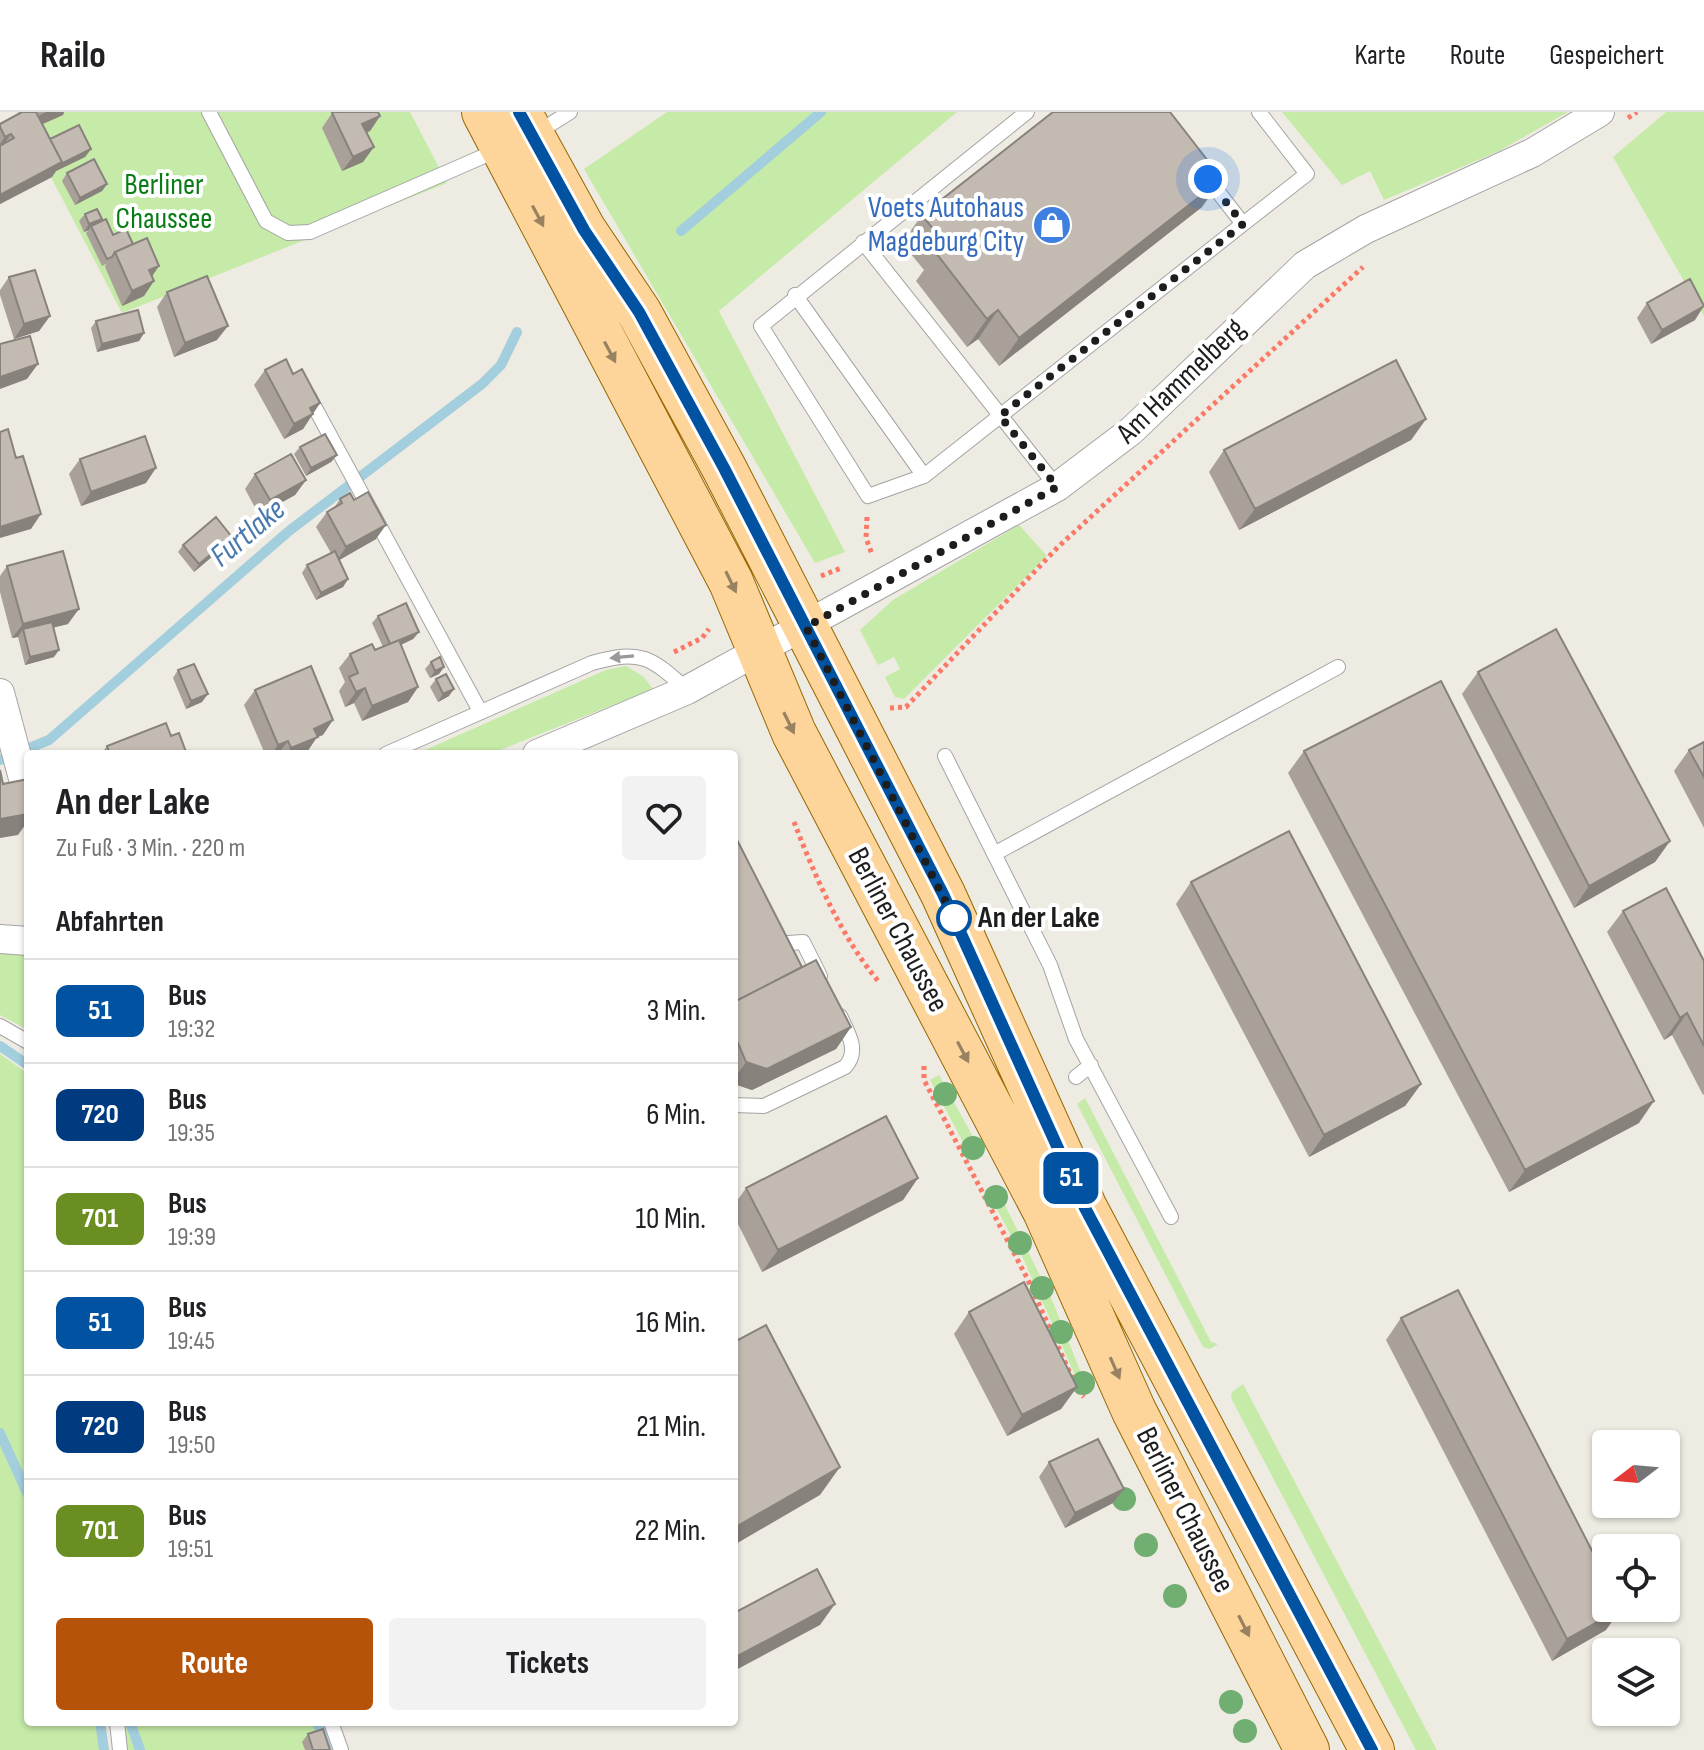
<!DOCTYPE html>
<html lang="de">
<meta charset="utf-8">
<style>
body{margin:0;font-family:"Sofia Sans Condensed",sans-serif;background:#f2f2f2;color:#202124;height:100vh;display:flex;flex-direction:column;font-size:30px;white-space:nowrap}
*{box-sizing:border-box;margin:0}
p{font-size:26px;color:#757577}
.icon{flex:none;width:44px;height:44px;fill:none;stroke:currentColor;stroke-width:2;stroke-linecap:round;stroke-linejoin:round}
.map{position:relative;flex:1;overflow:hidden}
.drawer{position:absolute;left:24px;top:638px;width:714px;height:976px;display:flex;flex-direction:column;background:#fff;border-radius:8px;box-shadow:0 2px 6px #0004}
.drawer>*{flex:none}
.badge{padding:0 16px;border-radius:12px;font-size:28px;line-height:52px}
.needle{width:52px;rotate:254deg}
.controls{position:absolute;left:1592px;top:1318px;display:grid;gap:16px}
.controls a{display:grid;place-items:center;width:88px;height:88px;border-radius:8px;background:#fff;box-shadow:0 2px 6px #0004;font-size:40px}
.you{position:absolute;width:40px;height:40px;margin:-20px;border:6px solid #fff;border-radius:50%;background:#1a73e8;box-shadow:0 0 0 12px #1a73e833}
.map>.badge{position:absolute;translate:-50% -50%;box-shadow:0 0 0 4px #fff}
h2{padding:0 32px;font-size:30px;line-height:72px}
.round{display:grid;place-items:center;flex:none;width:84px;height:84px;border-radius:8px;background:#f2f2f2}
.overview{display:flex;align-items:center;justify-content:space-between;height:136px;padding:0 32px}
h1{font-size:38px;font-weight:700;line-height:60px}
.action{display:flex;gap:16px;margin-top:auto;padding:16px 32px}
.action a{flex:1;height:92px;border-radius:8px;background:#b45309;color:#fff;font-size:32px;font-weight:700;line-height:92px;text-align:center}
.action a+a{background:#f2f2f2;color:#202124}
ul{padding:0;list-style:none}
li{display:flex;align-items:center;gap:24px;height:104px;padding:0 32px;border-top:2px solid #e0e0e0}
li div{flex:1}
li b{display:block;font-size:30px}
li em{font-style:normal}
li .badge{min-width:88px;font-weight:700;text-align:center}
header{display:flex;align-items:center;gap:48px;box-sizing:border-box;height:112px;padding:0 40px;background:#fff;border-bottom:2px solid #e0e0e0}
header strong{font-size:38px}
nav{display:flex;gap:44px;margin-inline-start:auto;font-size:28px}
.map>svg:first-child{display:block}
.grass{fill:#c6eaa7}
.lines{fill:none;stroke-linecap:round;stroke-linejoin:round}
.stream{stroke:#a2cedd;stroke-width:10}
.service-casing{stroke:#a4a4a4;stroke-width:16}
.minor-casing{stroke:#a4a4a4;stroke-width:30}
.primary-casing{stroke:#966700;stroke-width:46}
.path{stroke:#fb7967;stroke-width:5;stroke-dasharray:4 4;stroke-linecap:butt}
.service{stroke:#fff;stroke-width:14}
.minor{stroke:#fff;stroke-width:28}
.primary{stroke:#fdd499;stroke-width:44}
.tree{fill:#71ae72}
.wall{fill:#a8a099}
.shaded-wall{fill:#88827d}
.building{fill:#c3bab2;stroke:#88827d;stroke-width:2}
.oneway{fill:#988261}
.oneway2{fill:#999}
.line-casing{stroke:#fff;stroke-width:18}
.line{stroke:#0152a1;stroke-width:12}
.walk{stroke:#1d1d1d;stroke-width:8;stroke-dasharray:0 14.4}
.stop-dot{fill:#fff;stroke:#0152a1;stroke-width:4}
.labels{text-anchor:middle;dominant-baseline:central;stroke-width:8;stroke-linejoin:round;paint-order:stroke}
.park-label{font-size:30px;fill:#0a7c16;stroke:#fff}
.shop-label{font-size:30px;fill:#366cbe;stroke:#fff;text-anchor:end}
.street-label{font-size:30px;fill:#1d1d1d;stroke:#fff}
.stop-label{font-size:30px;font-weight:bold;fill:#1d1d1d;stroke:#fff;text-anchor:start}
.water-label{font-size:32px;font-style:italic;fill:#4979ad;stroke:#fff}
</style>
<header>
<strong>Railo</strong>
<nav><a>Karte</a><a>Route</a><a>Gespeichert</a></nav>
</header>
<div class="map">
<svg width="1704" height="1638" viewBox="0 0 1704 1638">
<rect width="100%" height="100%" fill="#eeebe2"/>
<path class="grass" d="M 17,0 L 410,0 L 447,71 L 122,201 Z
M 667,0 L 957,0 L 719,199 L 845,440 L 815,451 L 584,57 Z
M 1282,0 L 1568,0 L 1499,39 L 1384,88 L 1370,59 L 1342,73 Z
M 1666,0 L 1704,0 L 1704,204 L 1613,45 Z
M 1019,413 L 1047,444 L 904,587 L 895,585 L 885,565 L 900,557 L 894,545 L 878,553 L 860,518 L 893,488 Z
M 626,554 L 644,565 L 653,577 L 490,642 L 416,642 L 606,558 Z
M 0,840 L 28,841 L 28,918 L 0,903 Z
M 0,942 L 28,962 L 28,1610 L 96,1610 L 100,1638 L 0,1638 Z
M 939,963 L 983,1043 L 973,1049 L 930,968 Z
M 1085,986 L 1211,1230 L 1218,1232 L 1210,1237 L 1203,1235 L 1077,992 Z
M 995,1073 L 1052,1188 L 1089,1281 L 1078,1270 L 1022,1144 L 986,1077 Z
M 1243,1272 L 1437,1638 L 1416,1638 L 1231,1286 L 1232,1280 Z
M 124,1610 L 313,1610 L 318,1625 L 303,1629 L 305,1638 L 127,1638 Z"/>
<g class="lines">
<path class="stream" d="M 681,119 L 821,0
M 0,648 L 49,628 L 289,419 L 482,272 L 501,253 L 517,220
M 0,934 L 28,953
M 0,1321 L 28,1383
M 100,1610 L 104,1638
M 130,1610 L 140,1638
M 317,1610 L 327,1638"/>
<defs>
<path id="service" d="M 209,0 L 266,109 L 288,121 L 310,120 L 498,38
M 1027,0 L 761,214 L 868,384 L 924,364 L 1243,112 L 1205,63
M 535,22 L 570,0
M 1243,112 L 1307,62 L 1259,0
M 863,130 L 1057,375
M 795,183 L 924,364
M 308,283 L 480,599
M 386,642 L 592,551 C 641,537 651,545 687,578
M 945,644 L 1050,853 L 1076,927 L 1171,1105
M 994,742 L 1338,555
M 774,832 L 803,830 L 820,864
M 0,914 L 28,930
M 1076,965 L 1091,953
M 734,993 L 764,994 L 845,955 C 860,939 848,921 840,904
M 117,1610 L 120,1638
M 331,1610 L 341,1638"/>
<path id="minor" d="M 0,581 L 28,685
M 537,642 L 687,578 L 1057,375 L 1131,319 L 1305,153 L 1366,117 L 1532,41 L 1600,0
M 0,827 L 28,829"/>
<path id="primary" d="M 484,0 L 731,470 L 794,621 L 1045,1099 L 1134,1299 L 1307,1638
M 519,0 L 584,118 L 639,200 L 724,356 L 943,782 L 1085,1096 L 1372,1638"/>
</defs>
<use href="#service" class="service-casing"/>
<use href="#minor" class="minor-casing"/>
<use href="#primary" class="primary-casing"/>
<path class="path" d="M 1628,6 L 1637,0
M 867,405 L 866,426 L 872,442
M 821,464 L 841,456
M 674,540 L 702,526 L 709,517
M 890,596 L 906,595 L 1058,435 L 1363,155
M 794,710 C 815,764 841,825 879,870
M 924,954 L 924,968 L 1028,1168 L 1078,1279 L 1084,1285"/>
<use href="#service" class="service"/>
<use href="#minor" class="minor"/>
<use href="#primary" class="primary"/>
</g>
<g class="tree">
<circle cx="945" cy="982" r="12"/>
<circle cx="973" cy="1036" r="12"/>
<circle cx="996" cy="1085" r="12"/>
<circle cx="1020" cy="1131" r="12"/>
<circle cx="1042" cy="1176" r="12"/>
<circle cx="1061" cy="1220" r="12"/>
<circle cx="1083" cy="1271" r="12"/>
<circle cx="1124" cy="1387" r="12"/>
<circle cx="1146" cy="1433" r="12"/>
<circle cx="1175" cy="1484" r="12"/>
<circle cx="1231" cy="1590" r="12"/>
<circle cx="1245" cy="1619" r="12"/>
</g>
<path class="wall" d="M 21,0 L 64,0 L 63,3 L 42,12 L 50,27 L 91,37 L 85,45 L 56,59 L 52,65 L 0,92 L 0,12 Z
M 332,1 L 380,4 L 370,19 L 366,21 L 363,50 L 342,59 L 322,16 Z
M 67,61 L 107,72 L 102,79 L 75,93 L 62,69 Z
M 1202,95 L 999,254 L 978,227 L 967,235 L 916,169 L 924,158 L 902,131 L 922,103 Z
M 85,102 L 100,110 L 113,123 L 133,132 L 152,164 L 144,184 L 122,194 L 105,155 L 106,152 L 102,154 L 86,121 L 89,118 L 84,120 L 79,109 Z
M 9,165 L 50,204 L 39,219 L 14,227 L 0,183 L 0,178 Z
M 167,180 L 217,228 L 174,245 L 157,195 Z
M 1647,191 L 1695,208 L 1651,232 L 1637,206 Z
M 96,209 L 144,221 L 139,229 L 97,240 L 91,216 Z
M 265,258 L 293,262 L 320,291 L 303,317 L 284,327 L 254,273 Z
M 1426,307 L 1411,328 L 1239,418 L 1209,360 L 1224,338 Z
M 300,335 L 337,343 L 331,350 L 306,364 L 294,342 Z
M 80,347 L 146,371 L 81,394 L 69,362 Z
M 255,362 L 306,368 L 295,383 L 259,403 L 245,377 Z
M 340,387 L 376,427 L 339,448 L 348,467 L 343,475 L 316,488 L 302,461 L 307,453 L 331,441 L 316,415 L 327,400 L 334,396 Z
M 232,425 L 227,432 L 194,460 L 178,440 L 183,433 Z
M 7,454 L 68,512 L 54,515 L 54,545 L 25,553 L 18,525 L 12,526 L 0,480 L 0,464 Z
M 378,504 L 419,520 L 413,527 L 401,533 L 418,575 L 408,590 L 362,609 L 354,591 L 345,595 L 339,579 L 345,570 L 339,556 L 350,542 L 375,538 L 383,535 L 372,511 Z
M 431,550 L 444,555 L 439,562 L 430,566 L 425,557 Z
M 178,558 L 202,590 L 186,597 L 173,566 Z
M 1478,560 L 1670,729 L 1655,750 L 1574,796 L 1462,582 Z
M 436,567 L 449,584 L 438,590 L 430,575 Z
M 255,578 L 323,623 L 317,625 L 307,640 L 302,642 L 265,642 L 244,593 Z
M 171,624 L 185,642 L 101,642 L 107,634 Z
M 1704,630 L 1704,716 L 1674,659 L 1689,638 Z
M 1304,639 L 1639,1011 L 1509,1080 L 1288,661 Z
M 734,722 L 802,855 L 851,915 L 836,937 L 752,978 L 734,972 Z
M 1191,770 L 1421,972 L 1405,994 L 1309,1045 L 1176,792 Z
M 1623,799 L 1704,849 L 1704,982 L 1703,983 L 1672,923 L 1664,928 L 1607,820 Z
M 918,1066 L 903,1088 L 762,1160 L 734,1104 L 734,1093 L 746,1076 Z
M 969,1200 L 1077,1275 L 1061,1297 L 1007,1324 L 954,1222 Z
M 1401,1206 L 1606,1518 L 1552,1549 L 1386,1228 Z
M 1049,1350 L 1113,1391 L 1065,1416 L 1039,1365 Z
M 308,1622 L 330,1638 L 305,1638 L 302,1630 Z"/>
<path class="shaded-wall" d="M 46,0 L 64,0 L 63,3 L 29,18 L 40,3 Z
M 380,4 L 370,19 L 352,27 L 362,12 Z
M 11,22 L 1,36 L 0,37 L 0,32 L 5,25 Z
M 374,35 L 363,50 L 342,59 L 353,45 Z
M 91,37 L 85,45 L 56,59 L 52,65 L 0,92 L 0,83 L 62,50 Z
M 1222,67 L 1202,95 L 999,254 L 1019,226 Z
M 107,72 L 102,79 L 75,93 L 80,86 Z
M 102,107 L 97,114 L 91,114 L 89,118 L 84,120 L 89,112 Z
M 159,154 L 149,169 L 149,158 Z
M 154,169 L 144,184 L 122,194 L 132,179 Z
M 1704,194 L 1695,208 L 1651,232 L 1662,218 Z
M 998,198 L 978,227 L 967,235 L 987,207 Z
M 50,204 L 39,219 L 14,227 L 24,212 Z
M 228,214 L 217,228 L 174,245 L 185,231 Z
M 144,221 L 139,229 L 97,240 L 102,232 Z
M 38,252 L 27,267 L 0,277 L 0,265 Z
M 320,291 L 303,317 L 284,327 L 294,312 L 310,296 Z
M 1426,307 L 1411,328 L 1239,418 L 1255,397 Z
M 337,343 L 331,350 L 306,364 L 311,356 Z
M 156,356 L 146,371 L 81,394 L 91,380 Z
M 306,368 L 295,383 L 259,403 L 270,388 Z
M 41,402 L 31,417 L 0,426 L 0,415 Z
M 386,413 L 376,427 L 336,450 L 346,435 Z
M 232,425 L 227,432 L 194,460 L 199,452 Z
M 348,467 L 343,475 L 316,488 L 321,481 Z
M 79,497 L 68,512 L 24,523 L 23,517 L 18,525 L 12,526 L 23,512 Z
M 419,520 L 413,527 L 385,540 L 390,533 Z
M 59,538 L 54,545 L 25,553 L 30,545 Z
M 444,555 L 439,562 L 430,566 L 435,559 Z
M 418,575 L 408,590 L 362,609 L 372,594 Z
M 365,576 L 354,591 L 345,595 L 356,580 Z
M 454,577 L 449,584 L 438,590 L 443,582 Z
M 208,582 L 202,590 L 186,597 L 191,589 Z
M 333,608 L 323,623 L 317,625 L 307,640 L 302,642 L 287,642 L 291,636 L 314,617 Z
M 288,629 L 278,642 L 272,642 L 278,633 Z
M 28,702 L 28,709 L 18,723 L 0,726 L 0,707 Z
M 1670,729 L 1655,750 L 1574,796 L 1589,774 Z
M 1687,901 L 1672,923 L 1664,928 L 1680,906 Z
M 851,915 L 836,937 L 752,978 L 734,972 L 734,967 L 746,950 Z
M 1421,972 L 1405,994 L 1309,1045 L 1324,1023 Z
M 1654,989 L 1639,1011 L 1509,1080 L 1525,1058 Z
M 918,1066 L 903,1088 L 762,1160 L 778,1138 Z
M 1077,1275 L 1061,1297 L 1007,1324 L 1022,1303 Z
M 840,1355 L 820,1383 L 734,1433 L 734,1416 Z
M 1124,1377 L 1113,1391 L 1065,1416 L 1075,1401 Z
M 835,1492 L 820,1513 L 734,1559 L 734,1546 Z
M 1622,1496 L 1606,1518 L 1552,1549 L 1567,1527 Z"/>
<path class="building" d="M 22,0 L 36,0 L 62,50 L 0,83 L 0,34 L 14,26 L 11,22 L 5,25 L 0,15 L 0,12 Z
M 334,0 L 378,0 L 380,4 L 362,12 L 374,35 L 353,45 L 332,1 Z
M 1053,0 L 1170,0 L 1222,67 L 1019,226 L 998,198 L 987,207 L 936,141 L 946,133 L 922,103 Z
M 79,13 L 91,37 L 61,52 L 62,50 L 50,27 Z
M 94,47 L 107,72 L 80,86 L 67,61 Z
M 97,97 L 102,107 L 89,112 L 85,102 Z
M 106,107 L 113,123 L 126,117 L 133,132 L 115,140 L 112,145 L 107,147 L 91,114 Z
M 147,126 L 159,154 L 149,158 L 154,169 L 132,179 L 115,140 Z
M 35,158 L 50,204 L 24,212 L 9,165 Z
M 207,164 L 228,214 L 185,231 L 167,180 Z
M 1690,167 L 1704,194 L 1662,218 L 1647,191 Z
M 138,198 L 144,221 L 102,232 L 96,209 Z
M 30,224 L 38,252 L 0,265 L 0,232 Z
M 286,247 L 293,262 L 302,257 L 320,291 L 310,296 L 313,302 L 294,312 L 265,258 Z
M 1396,248 L 1426,307 L 1255,397 L 1224,338 Z
M 8,317 L 16,346 L 23,344 L 41,402 L 0,415 L 0,320 Z
M 325,322 L 337,343 L 311,356 L 300,335 Z
M 145,324 L 156,356 L 91,380 L 80,347 Z
M 291,342 L 306,368 L 270,388 L 255,362 Z
M 368,380 L 386,413 L 346,435 L 327,400 L 342,391 L 340,387 L 350,381 L 354,388 Z
M 216,405 L 232,425 L 199,452 L 183,433 Z
M 63,439 L 79,497 L 23,512 L 7,454 Z
M 335,439 L 348,467 L 321,481 L 307,453 Z
M 406,491 L 419,520 L 390,532 L 378,504 Z
M 52,510 L 59,538 L 30,545 L 23,517 Z
M 1556,517 L 1670,729 L 1589,774 L 1478,560 Z
M 399,528 L 418,575 L 372,594 L 365,576 L 356,580 L 349,565 L 358,561 L 350,542 L 372,532 L 375,538 Z
M 440,545 L 444,555 L 435,559 L 431,550 Z
M 194,552 L 208,582 L 191,589 L 178,558 Z
M 311,554 L 333,608 L 314,617 L 318,625 L 291,636 L 288,629 L 278,633 L 255,578 Z
M 446,562 L 454,577 L 443,582 L 436,567 Z
M 1441,569 L 1654,989 L 1525,1058 L 1304,639 Z
M 166,611 L 171,624 L 179,621 L 186,640 L 185,642 L 110,642 L 107,634 Z
M 1704,630 L 1704,665 L 1689,638 Z
M 0,658 L 3,672 L 28,667 L 28,702 L 0,707 Z
M 1289,719 L 1421,972 L 1324,1023 L 1191,770 Z
M 734,722 L 802,855 L 734,890 Z
M 1666,776 L 1704,849 L 1704,934 L 1687,901 L 1680,906 L 1623,799 Z
M 816,848 L 851,915 L 767,957 L 746,950 L 737,929 L 734,931 L 734,890 Z
M 886,1004 L 918,1066 L 778,1138 L 746,1076 Z
M 1024,1170 L 1077,1275 L 1022,1303 L 969,1200 Z
M 1458,1178 L 1606,1466 L 1606,1496 L 1622,1496 L 1567,1527 L 1401,1206 Z
M 766,1213 L 840,1355 L 734,1416 L 734,1230 Z
M 1098,1327 L 1124,1377 L 1075,1401 L 1049,1350 Z
M 817,1457 L 835,1492 L 734,1546 L 734,1501 Z
M 323,1617 L 330,1638 L 313,1638 L 308,1622 Z"/>
<defs><path id="oneway-solid" d="M-6-.8H1V-3.2L6.5 0L1 3.2V.8H-6Z" transform="scale(2)"/></defs>
<g class="oneway">
<use href="#oneway-solid" transform="translate(538 104) rotate(62)"/>
<use href="#oneway-solid" transform="translate(610 240) rotate(62)"/>
<use href="#oneway-solid" transform="translate(731 470) rotate(64)"/>
<use href="#oneway-solid" transform="translate(789 611) rotate(64)"/>
<use href="#oneway-solid" transform="translate(963 940) rotate(62)"/>
<use href="#oneway-solid" transform="translate(1115 1256) rotate(66)"/>
<use href="#oneway-solid" transform="translate(1244 1514) rotate(63)"/>
</g>
<use class="oneway2" href="#oneway-solid" transform="translate(622 545) rotate(175)"/>
<g class="lines">
<defs>
<path id="line" d="M 519,0 L 584,118 L 639,200 L 724,356 L 943,782 L 1085,1096 L 1372,1638"/>
</defs>
<use href="#line" class="line-casing"/>
<use href="#line" class="line"/>
<path class="walk" d="M 954,806 L 956,810 L 806,515 L 1057,375 L 1000,304 L 1243,112 L 1208,67"/>
</g>
<defs>
<symbol id="shop-disc" viewBox="-11 -11 22 22"><circle r="9.5" fill="#3f7fe0" stroke="#fff"/><path d="M-5-2.5h2.3a2.7 3.5 0 0 1 5.4 0H5L5.5 6h-11ZM-1.5-2.5h3a1.5 2.3 0 0 0-3 0Z" fill="#fff"/></symbol>
</defs>
<g fill-rule="evenodd">
<use href="#shop-disc" x="1030" y="91" width="44" height="44"/>
</g>
<circle class="stop-dot" cx="954" cy="806" r="16"/>
<g class="labels">
<g class="park-label">
<text x="164" y="73">Berliner<tspan x="164" dy="34">Chaussee</tspan></text>
</g>
<g class="shop-label">
<text x="1024" y="96">Voets Autohaus<tspan x="1024" dy="34">Magdeburg City</tspan></text>
</g>
<g class="street-label">
<text transform="translate(1181 269) rotate(-44)">Am Hammelberg</text>
<text transform="translate(898 818) rotate(62)">Berliner Chaussee</text>
<text transform="translate(1185 1398) rotate(63)">Berliner Chaussee</text>
</g>
<g class="stop-label">
<text x="978" y="806">An der Lake</text>
</g>
<g class="water-label">
<text transform="translate(248 421) rotate(-40)">Furtlake</text>
</g>
</g>
</svg>
<div class="controls">
<a><svg class="needle" viewBox="-14 -14 28 28"><path d="M0-13l5 13h-10z" fill="#e53935"/><path d="M0 13l5-13h-10z" fill="#757577"/></svg></a>
<a><svg class="icon" aria-label="locate" viewBox="0 0 24 24"><circle cx="12" cy="12" r="6"/><path d="M12 2v4M12 18v4M2 12h4M18 12h4"/></svg></a>
<a><svg class="icon" aria-label="layers" viewBox="0 0 24 24"><path d="M12 4l9 5-9 5-9-5zM3 14l9 5 9-5"/></svg></a>
</div>
<div class="you" style="left:1208px;top:67px"></div>
<b class="badge" style="left:1071px;top:1066px;background:#0152a1;color:#fff">51</b>
<section class="drawer">
<div class="overview"><div><h1>An der Lake</h1><p>Zu Fuß · 3 Min. · 220 m</p></div><a class="round"><svg class="icon" aria-label="heart" viewBox="0 0 24 24"><path d="M12 20l-8-8c-3-5 5-10 8-4 3-6 11-1 8 4z"/></svg></a></div>
<h2>Abfahrten</h2>
<ul>
<li><span class="badge" style="background:#0152a1;color:#fff">51</span><div><b>Bus</b><p>19:32</p></div><em>3 Min.</em></li>
<li><span class="badge" style="background:#003b80;color:#fff">720</span><div><b>Bus</b><p>19:35</p></div><em>6 Min.</em></li>
<li><span class="badge" style="background:#6b8e23;color:#fff">701</span><div><b>Bus</b><p>19:39</p></div><em>10 Min.</em></li>
<li><span class="badge" style="background:#0152a1;color:#fff">51</span><div><b>Bus</b><p>19:45</p></div><em>16 Min.</em></li>
<li><span class="badge" style="background:#003b80;color:#fff">720</span><div><b>Bus</b><p>19:50</p></div><em>21 Min.</em></li>
<li><span class="badge" style="background:#6b8e23;color:#fff">701</span><div><b>Bus</b><p>19:51</p></div><em>22 Min.</em></li>
</ul>
<div class="action"><a>Route</a><a>Tickets</a></div>
</section>
</div>
